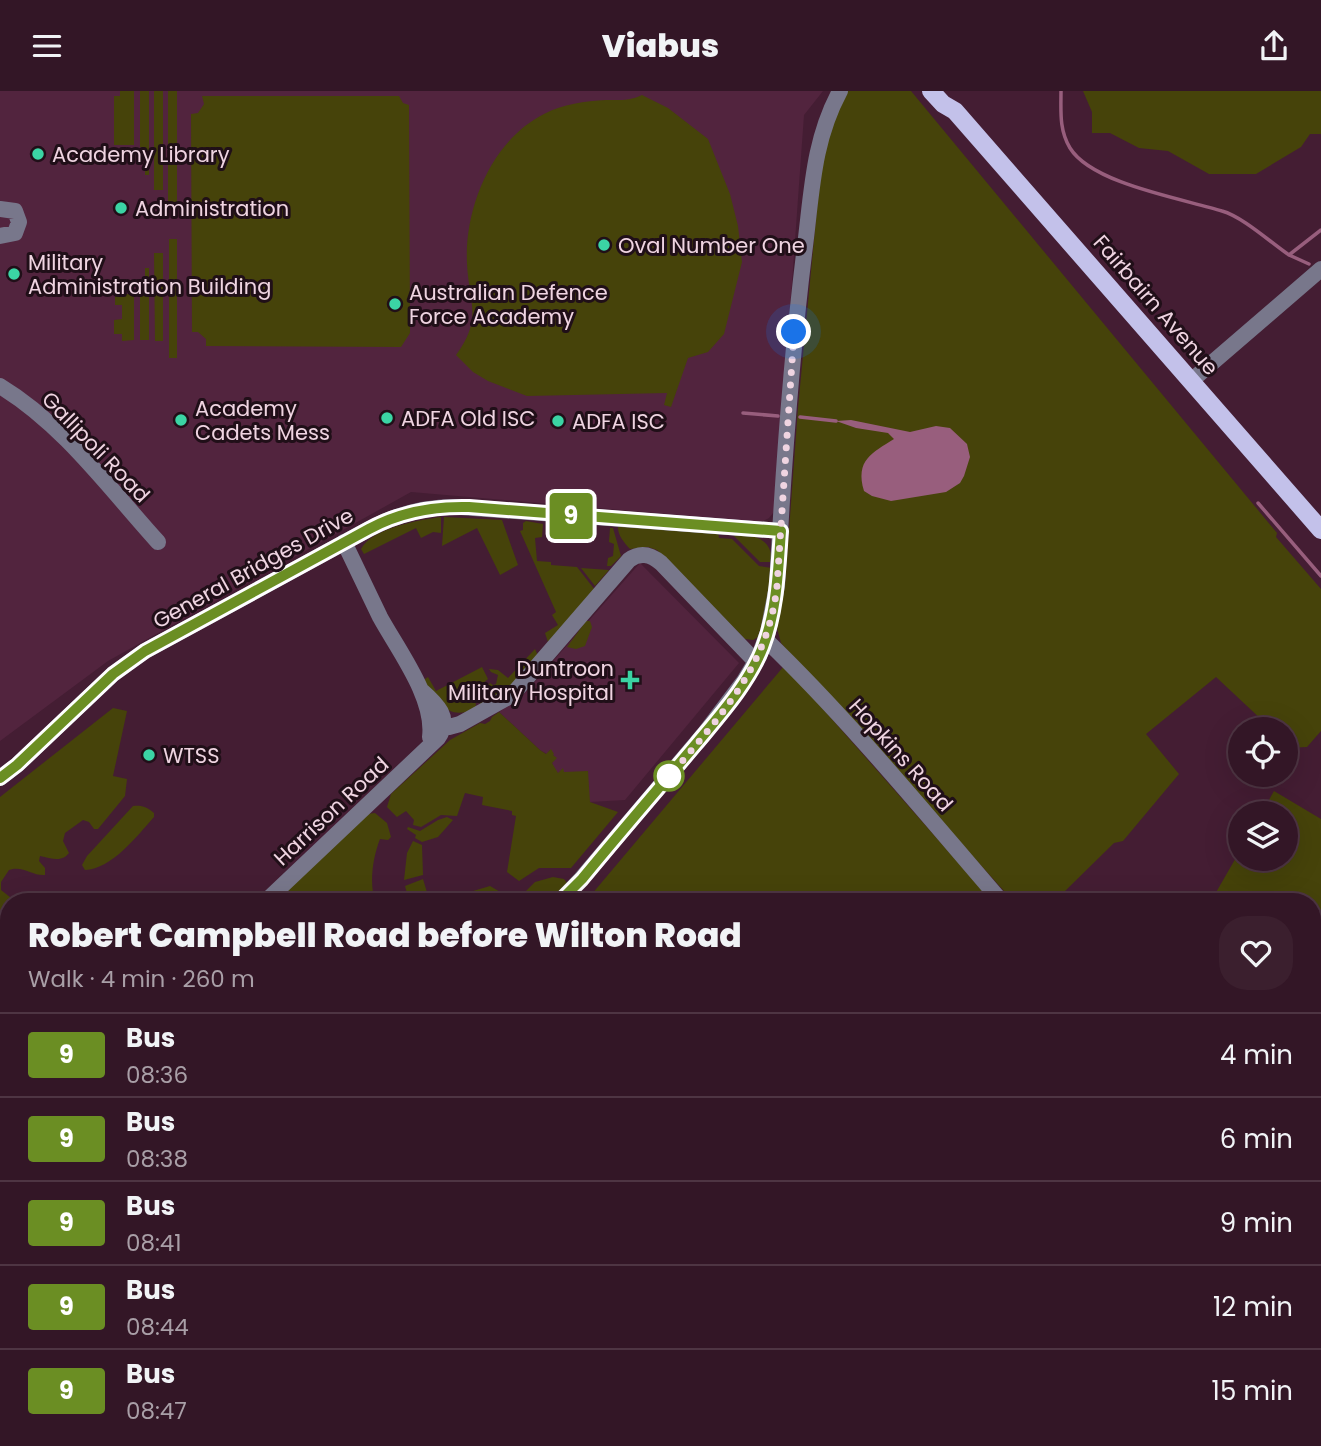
<!DOCTYPE html>
<meta charset="utf-8">
<style>
body{margin:0;font-family:Poppins,sans-serif;background:#3b1f2e;color:#f1f3f6;height:100vh;display:flex;flex-direction:column;font-size:26px;white-space:nowrap}
*{box-sizing:border-box;margin:0}
p{font-size:23px;color:#a99fa7}
.icon{flex:none;width:38px;height:38px;fill:none;stroke:currentColor;stroke-width:2;stroke-linecap:round;stroke-linejoin:round}
.map{position:relative;flex:1;overflow:hidden}
.details{position:absolute;left:0px;top:802px;width:1321px;height:555px;display:flex;flex-direction:column;background:#331626;border-radius:28px 28px 0 0;box-shadow:0 7px 28px #0002,0 0 0 2px #4e3543}
.details>*{flex:none}
.badge{padding:0 14px;border-radius:5px;font-size:24px;line-height:46px}
.controls{position:absolute;left:1228px;top:626px;display:grid;gap:14px}
.controls a{display:grid;place-items:center;width:70px;height:70px;border-radius:50%;background:#331626;box-shadow:0 7px 28px #0002,0 0 0 2px #4e3543;font-size:35px}
.you{position:absolute;width:35px;height:35px;margin:-18px;border:5px solid #fff;border-radius:50%;background:#1a73e8;box-shadow:0 0 0 10px #1a73e833}
.map>.badge{position:absolute;translate:-50% -50%;box-shadow:0 0 0 4px #fff}
.round{display:grid;place-items:center;flex:none;width:74px;height:74px;border-radius:28px;background:#3b1f2e}
.head{display:flex;align-items:center;justify-content:space-between;height:119px;padding:0 28px}
h1{font-size:33px;font-weight:800;line-height:52px}
ul{padding:0;list-style:none}
li{display:flex;align-items:center;gap:21px;height:84px;padding:0 28px;border-top:2px solid #4e3543}
li div{flex:1}
li b{display:block;font-size:26px}
li em{font-style:normal}
li .badge{min-width:77px;font-weight:700;text-align:center}
header{display:flex;justify-content:space-between;align-items:center;height:91px;padding:0 28px;background:#331626;font-size:32px;font-weight:800}
.map>svg:first-child{display:block}
.built{fill:#52243e}
.green{fill:#46430a}
.water{fill:#985e7d}
.lines{fill:none;stroke-linecap:round;stroke-linejoin:round}
.stream{stroke:#985e7d;stroke-width:3.5}
.minor{stroke:#78778b;stroke-width:16}
.major{stroke:#c3c1ea;stroke-width:18}
.line-casing{stroke:#fff;stroke-width:16}
.line{stroke:#6b8e23;stroke-width:10}
.walk{stroke:#efd4e1;stroke-width:7;stroke-dasharray:0 12.6}
.poi-dot{fill:#3bd4a4;stroke:#200f18;stroke-width:2.5}
.stop-dot{fill:#fff;stroke:#6b8e23;stroke-width:3.5}
.labels{text-anchor:middle;dominant-baseline:central;stroke-width:6;stroke-linejoin:round;paint-order:stroke}
.poi-label{font-size:21px;fill:#efd4e1;stroke:#200f18;text-anchor:start}
.street-label{font-size:21px;fill:#efd4e1;stroke:#200f18}
</style>
<header><svg class="icon" aria-label="menu" viewBox="0 0 24 24"><path d="M4 6h16M4 12h16M4 18h16"/></svg>Viabus<svg class="icon" aria-label="share" viewBox="0 0 24 24"><path d="M12 15V3M7 8l5-5 5 5M5 13v7h14v-7"/></svg></header>
<div class="map">
<svg width="1321" height="1355" viewBox="0 0 1321 1355">
<rect width="100%" height="100%" fill="#441d33"/>
<path class="built" d="M 0,0 L 823,0 L 804,24 L 776,415 L 773,422 L 769,427 L 761,431 L 411,401 L 108,570 L 0,650 Z
M 640,472 L 739,572 L 625,709 L 590,711 L 554,679 L 552,672 L 554,666 L 550,659 L 547,663 L 540,659 L 499,621 L 522,605 Z"/>
<path class="green" d="M 120,0 L 134,0 L 134,54 L 114,54 L 114,5 L 120,5 Z
M 140,0 L 149,0 L 149,84 L 145,84 L 145,57 L 140,56 Z
M 154,0 L 163,0 L 163,99 L 154,99 Z
M 168,0 L 177,0 L 177,113 L 168,113 Z
M 847,0 L 911,0 L 1277,442 L 1276,446 L 1321,498 L 1321,640 L 1307,656 L 1286,657 L 1286,639 L 1262,639 L 1263,630 L 1216,586 L 1146,643 L 1179,683 L 1123,750 L 1114,752 L 1062,803 L 1067,810 L 1013,810 L 781,552 L 777,537 L 785,494 L 798,317 L 823,54 Z
M 1083,0 L 1321,0 L 1321,43 L 1310,43 L 1301,56 L 1256,83 L 1209,83 L 1168,60 L 1139,57 L 1110,42 L 1092,42 L 1092,21 Z
M 642,4 L 668,17 L 708,48 L 730,103 L 738,135 L 742,171 L 724,243 L 708,261 L 688,267 L 671,316 L 664,314 L 667,302 L 527,305 L 488,290 L 473,281 L 456,264 C 483,228 469,212 467,173 C 464,117 492,49 544,23 C 563,13 585,10 606,9 C 619,9 630,10 642,4 Z
M 202,5 L 399,5 L 403,12 L 409,14 L 410,242 L 401,256 L 206,255 L 206,248 L 198,241 L 192,241 L 191,23 L 198,22 L 204,13 Z
M 169,148 L 177,148 L 177,267 L 169,267 Z
M 154,162 L 163,162 L 163,250 L 155,250 Z
M 145,177 L 149,177 L 149,249 L 140,249 L 140,198 L 145,198 Z
M 115,203 L 134,203 L 134,249 L 122,250 L 122,243 L 114,243 L 114,229 L 122,228 L 122,214 L 115,214 Z
M 441,426 L 441,442 L 433,441 L 421,447 L 416,437 L 364,463 L 361,458 C 372,437 419,429 441,426 Z
M 444,426 L 502,429 L 518,474 L 500,484 L 477,437 L 442,455 Z
M 526,430 L 543,433 L 542,446 L 535,447 L 537,470 L 551,471 L 551,474 L 577,476 L 595,499 L 548,551 L 545,542 L 558,534 L 552,524 L 556,521 L 520,440 L 523,439 L 523,432 Z
M 618,434 L 718,441 L 719,447 L 732,448 L 759,475 L 772,477 L 767,516 L 758,546 L 753,549 L 745,548 L 657,459 L 648,456 L 630,458 C 624,451 617,444 618,434 Z
M 610,437 L 613,437 L 621,465 L 611,475 L 607,475 L 608,467 L 613,465 L 614,453 L 609,451 Z
M 723,442 C 745,443 772,442 772,471 L 760,471 L 733,444 L 722,444 Z
M 581,477 L 609,479 L 595,495 Z
M 586,530 L 590,530 L 592,536 L 585,555 L 576,558 L 567,556 Z
M 535,558 L 538,565 L 510,596 L 480,616 L 480,602 L 490,592 L 493,594 L 496,593 L 498,584 L 491,581 L 489,578 L 498,579 L 508,587 Z
M 784,575 L 786,576 L 992,810 L 586,810 Z
M 482,576 L 488,588 L 475,599 L 476,618 C 446,629 444,614 425,593 L 425,588 L 428,586 L 436,600 Z
M 113,617 L 127,620 L 113,685 L 127,688 L 125,705 L 98,738 L 94,738 L 89,731 L 83,729 L 65,742 L 63,750 L 69,762 C 61,772 51,767 40,765 L 39,770 L 45,777 L 45,784 C 32,785 23,774 9,779 L 1,791 L 1,799 L 15,810 L 9,810 L 9,872 L 0,876 L 0,706 Z
M 499,621 L 540,659 L 546,663 L 551,658 L 554,663 L 553,664 L 557,667 L 552,672 L 558,682 L 563,677 L 564,681 L 588,680 L 590,711 L 618,721 L 571,777 L 539,777 L 519,790 L 507,781 L 516,725 L 512,724 L 512,720 L 482,714 L 483,706 L 465,702 L 457,725 L 441,724 L 421,736 L 413,734 L 414,729 L 406,720 L 397,726 L 387,716 L 391,703 L 450,649 L 480,632 L 485,633 L 490,630 L 492,626 Z
M 1274,700 L 1321,728 L 1321,883 L 1313,898 L 1312,810 L 1211,810 L 1241,758 L 1241,768 L 1286,768 L 1286,723 L 1261,723 Z
M 133,715 C 142,714 147,716 154,722 L 154,726 C 137,745 112,778 85,779 L 82,774 L 87,765 Z
M 375,722 L 387,732 L 391,746 L 388,749 L 380,748 C 373,766 369,791 375,810 L 274,810 L 367,723 Z
M 447,726 L 453,729 L 438,746 L 422,751 L 415,747 L 416,744 L 407,738 L 408,736 L 420,740 L 438,729 Z
M 413,750 L 422,754 L 423,784 L 404,789 L 407,762 Z
M 553,786 L 564,788 L 567,792 L 548,810 L 516,810 L 535,791 Z
M 423,788 L 429,808 L 437,806 L 438,810 L 409,810 L 405,795 Z
M 490,795 L 502,802 L 504,806 L 501,810 L 439,810 Z
M 0,1012 L 9,1012 L 9,1075 L 0,1083 Z
M 9,1161 L 9,1348 L 67,1348 L 59,1355 L 0,1355 L 0,1168 Z
M 1321,1274 L 1321,1355 L 1292,1355 L 1295,1348 L 1312,1348 L 1313,1298 Z
M 267,1348 L 295,1348 L 294,1355 L 260,1355 Z
M 741,1348 L 1129,1348 L 1137,1355 L 741,1355 Z"/>
<path class="water" d="M 851,329 L 910,341 L 936,335 L 950,337 L 967,353 L 970,366 L 964,385 L 960,392 L 946,401 L 891,410 L 872,405 L 864,400 C 855,369 872,362 894,348 L 888,342 L 856,337 L 836,330 Z"/>
<g class="lines">
<path class="stream" d="M 1061,0 C 1061,20 1059,39 1070,57 C 1092,93 1184,108 1222,120 C 1243,126 1270,151 1289,164 L 1321,139
M 1289,164 L 1309,173
M 743,322 L 778,325
M 800,326 L 836,330
M 1258,412 L 1321,485"/>
<path class="minor" d="M 0,118 L 15,120 L 19,131 L 15,142 L 0,145
M 1191,290 L 1321,178
M 0,295 C 63,333 109,397 158,451
M 344,451 C 356,476 368,501 380,526 C 398,559 435,607 430,646
M 766,549 C 850,630 925,722 1001,810
M 431,635 L 449,636 L 460,633 L 512,604 L 629,469 C 640,461 650,463 661,472 L 756,571
M 0,687 L 17,674 L 113,583 L 145,560 L 369,438 C 397,423 428,415 460,416 L 781,440
M 266,810 L 438,647 C 452,627 437,613 421,599
M 560,810 L 581,788 L 704,643 L 744,590 L 759,565 L 768,541 L 777,495 C 783,381 791,267 805,155 C 812,100 813,50 840,0
M 1312,1089 L 1321,1097
M 0,1096 L 9,1088
M 0,1160 L 6,1149
M 120,1348 L 128,1355
M 74,1355 L 81,1348
M 408,1355 L 412,1348
M 596,1355 L 603,1348"/>
<path class="major" d="M 931,0 L 943,13 L 955,20 L 1321,439"/>
</g>
<g class="lines">
<defs>
<path id="line" d="M 0,687 L 17,674 L 113,583 L 145,560 L 369,438 C 400,421 433,415 469,416 L 781,440 C 778,480 777,519 763,556 C 749,592 720,624 696,653 C 658,698 619,743 582,788 L 560,810"/>
</defs>
<use href="#line" class="line-casing"/>
<use href="#line" class="line"/>
<path class="walk" d="M 669,685 L 668,687 C 719,626 768,577 777,495 L 794,241"/>
</g>
<g class="poi-dot">
<circle cx="38" cy="63" r="7"/>
<circle cx="121" cy="117" r="7"/>
<circle cx="604" cy="154" r="7"/>
<circle cx="14" cy="183" r="7"/>
<circle cx="395" cy="213" r="7"/>
<circle cx="387" cy="327" r="7"/>
<circle cx="181" cy="329" r="7"/>
<circle cx="558" cy="330" r="7"/>
<path d="M626.5 578.5h7v7h7v7h-7v7h-7v-7h-7v-7h7z"/>
<circle cx="149" cy="664" r="7"/>
</g>
<circle class="stop-dot" cx="669" cy="685" r="14"/>
<g class="labels">
<g class="poi-label">
<text x="52" y="63">Academy Library</text>
<text x="135" y="117">Administration</text>
<text x="618" y="154">Oval Number One</text>
<text x="28" y="171">Military<tspan x="28" dy="24">Administration Building</tspan></text>
<text x="409" y="201">Australian Defence<tspan x="409" dy="24">Force Academy</tspan></text>
<text x="195" y="317">Academy<tspan x="195" dy="24">Cadets Mess</tspan></text>
<text x="401" y="327">ADFA Old ISC</text>
<text x="572" y="330">ADFA ISC</text>
<text x="614" y="577" text-anchor="end">Duntroon<tspan x="614" dy="24">Military Hospital</tspan></text>
<text x="163" y="664">WTSS</text>
</g>
<g class="street-label">
<text transform="translate(1156 214) rotate(49)">Fairbairn Avenue</text>
<text transform="translate(96 356) rotate(46)">Gallipoli Road</text>
<text transform="translate(253 477) rotate(-29)">General Bridges Drive</text>
<text transform="translate(901 664) rotate(48)">Hopkins Road</text>
<text transform="translate(331 720) rotate(-43)">Harrison Road</text>
</g>
</g>
</svg>
<div class="controls">
<a><svg class="icon" aria-label="locate" viewBox="0 0 24 24"><circle cx="12" cy="12" r="6"/><path d="M12 2v4M12 18v4M2 12h4M18 12h4"/></svg></a>
<a><svg class="icon" aria-label="layers" viewBox="0 0 24 24"><path d="M12 4l9 5-9 5-9-5zM3 14l9 5 9-5"/></svg></a>
</div>
<div class="you" style="left:794px;top:241px"></div>
<b class="badge" style="left:571px;top:425px;background:#6b8e23;color:#fff">9</b>
<section class="details">
<div class="head"><div><h1>Robert Campbell Road before Wilton Road</h1><p>Walk · 4 min · 260 m</p></div><a class="round"><svg class="icon" aria-label="heart" viewBox="0 0 24 24"><path d="M12 20l-8-8c-3-5 5-10 8-4 3-6 11-1 8 4z"/></svg></a></div>
<ul>
<li><span class="badge" style="background:#6b8e23;color:#fff">9</span><div><b>Bus</b><p>08:36</p></div><em>4 min</em></li>
<li><span class="badge" style="background:#6b8e23;color:#fff">9</span><div><b>Bus</b><p>08:38</p></div><em>6 min</em></li>
<li><span class="badge" style="background:#6b8e23;color:#fff">9</span><div><b>Bus</b><p>08:41</p></div><em>9 min</em></li>
<li><span class="badge" style="background:#6b8e23;color:#fff">9</span><div><b>Bus</b><p>08:44</p></div><em>12 min</em></li>
<li><span class="badge" style="background:#6b8e23;color:#fff">9</span><div><b>Bus</b><p>08:47</p></div><em>15 min</em></li>
</ul>
</section>
</div>
